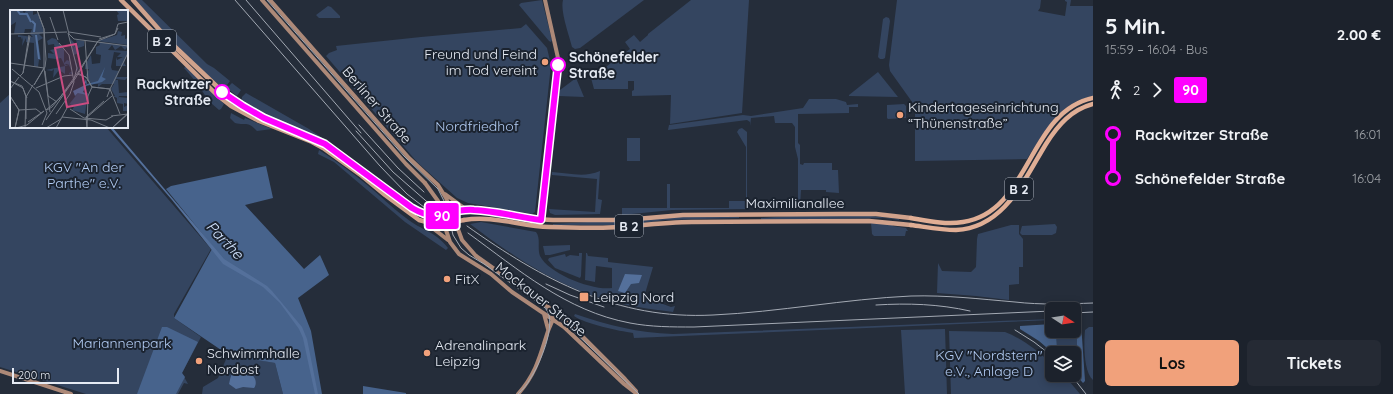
<!DOCTYPE html>
<html lang="de">
<meta charset="utf-8">
<style>
body{margin:0;font-family:Quicksand,sans-serif;background:#252a34;color:#f1f3f6;height:100vh;display:flex;flex-direction:column;font-size:15px;white-space:nowrap}
*{box-sizing:border-box;margin:0}
p{font-size:13px;color:#a0a4a9}
.icon{flex:none;width:22px;height:22px;fill:none;stroke:currentColor;stroke-width:2;stroke-linecap:round;stroke-linejoin:round}
.map{position:relative;flex:1;overflow:hidden}
.details{display:flex;flex-direction:column;background:#1c222c;width:300px}
.details>*{flex:none}
.badge{padding:0 8px;border-radius:3px;font-size:14px;line-height:26px}
.needle{width:26px;rotate:102deg}
.fabs{position:absolute;left:1045px;top:302px;display:grid;gap:8px}
.fabs a{display:grid;place-items:center;width:36px;height:36px;border-radius:6px;background:#1c222c;box-shadow:0 2px 10px #0003,0 0 0 1px #3a3f48;font-size:20px}
.scale{position:absolute;left:12px;bottom:10px;width:107px;box-sizing:border-box;padding-left:4px;border:2px solid #e5eaf3;border-top:0;font-size:11px;line-height:14px;white-space:nowrap;color:#e5eaf3;-webkit-text-stroke:3px #1b232f;paint-order:stroke}
.map>.badge{position:absolute;translate:-50% -50%;box-shadow:0 0 0 2px #fff}
.legs{display:flex;align-items:center;gap:6px;height:44px;padding:0 12px;font-size:13px}
.legs p{margin-inline-start:auto}
.overview{display:flex;align-items:center;justify-content:space-between;height:68px;padding:0 12px}
h1{font-size:22px;font-weight:700;line-height:30px}
.primary-button{display:flex;gap:8px;margin-top:auto;padding:8px 12px}
.primary-button a{flex:1;height:46px;border-radius:6px;background:#f1a17b;color:#111;font-size:16px;font-weight:700;line-height:46px;text-align:center}
.primary-button a+a{background:#252a34;color:#f1f3f6}
ul{padding:0 12px;list-style:none}
li{display:flex;align-items:center;gap:14px;height:44px;font-size:15px}
li i{display:grid;place-items:center;width:6px;height:100%;margin:0 5px;background:currentColor}
li i::after{content:'';width:10px;height:10px;margin:-5px;border:3px solid;border-radius:50%;background:#1c222c}
li p{margin-inline-start:auto}
li:first-child i{background:linear-gradient(#0000 50%,currentColor 0)}
li:last-child i{background:linear-gradient(currentColor 50%,#0000 0)}
main{display:flex;flex:1;min-height:0}
.map>svg:first-child{display:block}
.green{fill:#344560}
.forest{fill:#47638c}
.water{fill:#54709b}
.lines{fill:none;stroke-linecap:round;stroke-linejoin:round}
.secondary{stroke:#ad8978;stroke-width:4}
.primary{stroke:#d0a28c;stroke-width:4.5}
.trunk{stroke:#e0ae95;stroke-width:4.5}
.tram{stroke:#a4aab4;stroke-width:1}
.rail{stroke:#a4aab4;stroke-width:1}
.secondary-bridge{stroke:#ad8978;stroke-width:4}
.primary-bridge{stroke:#d0a28c;stroke-width:4.5}
.line-1-casing{stroke:#fff;stroke-width:9}
.line-1{stroke:#f0f;stroke-width:6}
.poi-dot{fill:#f1a17b;stroke:#1b232f;stroke-width:1.5}
.stop-1-dot{fill:#fff;stroke:#f0f;stroke-width:2}
.labels{text-anchor:middle;dominant-baseline:central;stroke-width:4;stroke-linejoin:round;paint-order:stroke}
.shield{fill:#1b232f;stroke:#a8aeb8;stroke-width:1}
.shield-label{font-size:13px;font-weight:bold;fill:#e5eaf3}
.poi-label{font-size:14px;fill:#e5eaf3;stroke:#1b232f;text-anchor:start}
.stop-label{font-size:14px;font-weight:bold;fill:#e5eaf3;stroke:#1b232f;text-anchor:start}
.street-label{font-size:14px;fill:#e5eaf3;stroke:#1b232f}
.park-label{font-size:14px;fill:#b3cdf5;stroke:#1b232f}
.water-label{font-size:15px;font-style:italic;fill:#cfe1fc;stroke:#1b232f}
.inset-river{fill:none;stroke:#54709b;stroke-width:2}
.inset-road{fill:none;stroke:#727984;stroke-width:1}
.view{fill:#cb4c81;fill-opacity:0.15;stroke:#cb4c81;stroke-width:2}
.inset-edge{fill:none;stroke:#e5eaf3;stroke-width:2}
</style>
<main>
<div class="map">
<svg width="1093" height="394" viewBox="0 0 1093 394">
<rect width="100%" height="100%" fill="#252d3a"/>
<path class="green" d="M 136,0 L 142,0 L 207,64 L 214,68 L 230,81 L 227,85 L 229,86 L 232,83 L 241,90 L 237,96 L 224,86 L 223,88 C 190,62 163,31 136,0 Z
M 542,0 L 552,40 L 551,42 L 549,41 L 519,5 L 521,3 Z
M 563,0 L 644,0 L 580,48 L 575,49 L 572,47 C 569,35 560,11 563,0 Z
M 691,0 L 749,0 L 742,113 L 670,124 L 671,95 L 632,96 L 632,91 L 634,90 L 634,81 L 628,81 L 628,89 L 594,89 L 591,78 L 630,49 L 625,42 L 634,35 L 640,42 L 648,35 L 648,34 Z
M 897,0 L 1041,0 L 1040,8 L 1038,11 L 1065,16 L 1067,2 L 1065,1 L 1065,0 L 1071,0 L 1070,6 L 1093,6 L 1093,96 C 1059,102 1044,133 1027,159 L 915,161 L 915,106 L 890,71 L 889,65 Z
M 328,6 L 331,7 L 340,16 L 340,18 L 319,18 L 316,15 Z
M 886,17 L 889,18 L 890,21 L 885,58 L 883,59 L 880,59 L 878,57 L 883,19 Z
M 526,24 L 547,48 L 551,65 L 535,212 L 532,214 L 468,203 L 457,198 L 417,162 L 326,56 L 329,53 L 337,50 L 336,46 L 421,37 L 521,28 Z
M 186,66 L 224,104 L 221,109 L 219,110 L 211,103 L 210,103 L 197,83 L 184,68 Z
M 878,72 L 898,97 L 849,96 L 849,95 Z
M 576,78 L 584,97 L 559,96 L 560,90 Z
M 11,93 L 11,127 L 106,127 L 211,249 L 174,314 L 174,318 L 201,337 L 182,373 L 188,384 L 184,383 L 178,394 L 86,394 L 0,367 L 0,103 Z
M 246,93 L 309,129 L 327,141 L 312,134 L 276,121 L 242,103 L 242,97 Z
M 809,99 L 836,99 L 846,102 L 847,105 L 858,104 L 858,107 L 849,107 L 849,113 L 798,114 L 798,143 L 800,145 L 800,164 L 803,165 L 804,163 L 832,163 L 832,170 L 838,170 L 839,193 L 826,192 L 826,190 L 801,190 L 800,206 L 798,209 L 798,159 L 795,147 L 795,127 L 792,123 L 775,123 L 774,116 L 751,118 L 750,126 L 750,122 L 747,120 L 668,130 L 669,125 L 743,115 L 751,116 L 803,108 Z
M 904,104 L 906,106 L 906,118 L 888,119 L 887,118 L 887,105 Z
M 231,113 L 244,120 L 245,118 L 272,129 L 257,131 C 247,120 246,126 235,123 L 230,118 Z
M 742,128 L 747,132 L 747,209 L 672,210 L 622,215 L 622,208 L 667,208 L 667,184 L 670,184 L 670,208 L 729,208 L 729,201 L 746,201 L 746,147 L 737,132 L 739,129 Z
M 627,138 L 640,138 L 640,161 L 627,161 Z
M 319,150 C 335,160 351,172 366,184 C 380,195 392,208 406,218 C 422,231 434,230 448,248 L 446,250 L 405,222 L 334,162 L 318,154 Z
M 600,171 L 598,199 L 602,200 L 600,214 L 555,215 L 550,213 L 549,209 L 595,212 L 597,179 L 552,175 L 552,172 C 569,173 584,178 600,171 Z
M 789,216 L 871,216 L 899,219 L 899,220 L 885,218 L 761,220 L 761,218 Z
M 673,217 L 739,217 L 739,218 L 665,220 L 628,225 L 553,225 L 553,224 Z
M 481,222 L 536,232 C 541,238 537,248 540,256 C 549,274 593,291 612,288 L 612,268 L 596,266 L 595,282 L 585,280 L 586,253 L 587,253 L 588,256 L 608,258 L 608,262 L 653,267 L 644,297 L 671,307 L 675,306 L 673,312 C 650,309 626,306 603,299 C 554,284 511,255 470,224 Z
M 871,223 L 892,224 L 893,226 L 906,228 L 908,231 L 906,231 L 905,236 L 874,236 L 872,234 Z
M 1055,224 L 1057,227 L 1056,233 L 1052,235 L 1022,235 L 1020,233 L 1022,226 Z
M 1011,225 L 1019,225 L 1019,234 L 1023,239 L 1023,267 L 1019,267 L 1019,284 L 1009,285 L 1009,300 L 976,296 L 937,293 L 938,263 L 942,271 L 971,272 L 976,267 L 977,239 L 978,234 Z
M 570,245 L 570,250 L 550,255 L 545,255 L 543,246 Z
M 579,253 L 582,253 L 581,276 L 580,278 L 555,268 L 548,260 L 549,258 L 565,254 L 566,257 L 570,255 L 579,256 Z
M 575,314 C 608,325 638,333 673,334 L 1052,319 L 1052,320 L 634,338 L 633,333 C 619,331 585,324 574,316 Z
M 1089,327 L 1093,327 L 1093,380 C 1083,371 1084,342 1085,330 Z
M 1074,328 L 1077,328 L 1077,346 L 1057,348 L 1056,331 L 1074,331 Z
M 945,329 L 947,394 L 905,394 L 901,330 Z
M 949,331 L 1005,332 C 1023,339 1038,351 1052,364 L 1052,375 L 1064,375 L 1080,394 L 951,394 Z
M 227,357 L 234,359 L 242,357 L 275,363 L 283,394 L 202,394 L 203,387 L 218,378 Z"/>
<path class="forest" d="M 266,166 L 273,198 L 245,205 L 304,269 L 320,255 L 329,275 L 298,298 L 311,331 L 322,394 L 283,394 L 275,363 L 234,356 L 224,352 L 174,318 L 213,247 L 166,189 L 171,186 Z
M 1074,323 L 1081,323 L 1085,381 L 1083,383 L 1074,373 L 1074,353 L 1066,353 L 1069,352 L 1068,347 L 1064,348 L 1064,353 L 1053,353 L 1039,341 L 1020,329 L 1020,326 L 1052,324 L 1052,331 L 1056,331 L 1057,348 L 1077,346 L 1077,328 L 1074,328 Z
M 162,327 L 167,327 L 198,342 L 182,373 L 185,377 L 176,394 L 137,394 Z
M 363,386 L 406,393 L 406,394 L 363,394 Z"/>
<path class="water" d="M 109,127 L 112,127 L 224,259 L 267,286 L 272,291 L 302,327 L 307,339 L 318,394 L 315,394 L 303,338 L 299,329 L 280,303 L 263,287 L 223,264 L 172,200 Z
M 625,274 L 642,275 L 639,283 L 631,284 L 625,293 L 618,291 Z
M 240,369 L 245,369 L 247,371 L 247,376 L 252,375 C 256,378 257,384 254,388 L 243,387 L 236,389 L 229,384 C 231,376 231,371 240,369 Z"/>
<g class="lines">
<path class="secondary" d="M 262,0 L 406,164 L 425,183
M 270,0 L 409,158 L 438,185 L 446,198 L 452,213
M 445,194 L 467,210
M 426,223 L 448,240
M 444,224 L 450,242 L 459,254 L 491,274 L 512,292 L 564,327 L 624,384 L 637,394
M 541,226 L 541,211 L 558,58 L 545,0
M 476,256 L 565,319 L 625,379 L 636,391
M 544,314 L 548,329
M 0,371 L 71,394
M 518,394 C 536,374 540,356 548,331 C 551,323 555,319 552,311"/>
<path class="primary" d="M 121,0 L 217,95 L 231,106 L 259,121 L 312,142 L 323,148 L 362,176 L 385,195 L 419,220 L 434,224 L 444,224
M 133,0 L 171,43 L 226,95 L 264,118 L 325,144 L 411,208 L 423,214
M 452,213 L 473,210 L 533,219 L 553,220 L 624,220 L 683,215 L 842,214 L 876,214 L 911,218
M 464,220 C 492,215 521,226 549,227 C 577,228 606,229 634,226 C 654,224 673,222 692,222 L 869,221 L 911,225"/>
<path class="trunk" d="M 911,218 C 928,221 946,225 963,222 C 1031,212 1027,112 1093,98
M 911,225 C 926,227 941,230 956,230 C 1004,228 1024,180 1046,144 C 1058,125 1071,110 1093,104"/>
<path class="tram" d="M 267,0 L 404,156 L 438,189 L 446,205 L 453,235 L 461,248 L 469,255 L 484,264 L 562,320 L 639,394
M 518,394 C 523,389 527,385 530,379 C 539,366 558,323 546,309"/>
<path class="rail" d="M 235,0 L 380,166 L 407,194 L 429,211
M 246,0 L 361,133
M 359,125 L 398,168 L 424,192
M 356,131 L 393,172 L 433,207
M 467,226 C 543,280 617,320 713,315 C 779,312 845,299 911,296 C 946,295 980,299 1015,302 C 1041,305 1067,304 1093,303
M 468,233 C 519,270 566,311 630,323 C 651,327 672,327 694,327 L 1052,311
M 546,284 L 570,295 L 604,307
M 876,305 C 908,303 939,304 970,311
M 1074,313 L 1093,312
M 1015,330 L 1034,342 L 1052,356
M 1071,375 L 1086,394"/>
<path class="secondary-bridge" d="M 425,183 L 438,201 L 444,224
M 452,213 L 462,240 L 476,256"/>
<path class="primary-bridge" d="M 423,214 L 435,216 L 452,213
M 444,224 L 464,220"/>
</g>
<g class="lines">
<defs>
<path id="line-1" d="M 222,92 L 243,106 L 264,118 L 325,144 L 412,208 C 441,225 446,208 474,210 C 496,211 518,217 541,220 L 558,65"/>
</defs>
<use href="#line-1" class="line-1-casing"/>
<use href="#line-1" class="line-1"/>
</g>
<g class="poi-dot">
<circle cx="545" cy="62" r="4"/>
<circle cx="900" cy="115" r="4"/>
<circle cx="447" cy="279" r="4"/>
<rect x="579" y="292" width="10" height="10" rx="2"/>
<circle cx="427" cy="353" r="4"/>
<circle cx="199" cy="361" r="4"/>
</g>
<g class="stop-1-dot">
<circle cx="558" cy="65" r="7"/>
<circle cx="222" cy="92" r="7"/>
</g>
<g class="labels">
<g class="shield">
<rect x="148" y="30" width="28" height="22" rx="3"/>
<rect x="1005" y="178" width="28" height="22" rx="3"/>
<rect x="615" y="215" width="28" height="22" rx="3"/>
</g>
<g class="shield-label">
<text x="162" y="41">B 2</text>
<text x="1019" y="189">B 2</text>
<text x="629" y="226">B 2</text>
</g>
<g class="poi-label">
<text x="537" y="54" text-anchor="end">Freund und Feind<tspan x="537" dy="16">im Tod vereint</tspan></text>
<text x="908" y="107">Kindertageseinrichtung<tspan x="908" dy="16">“Thünenstraße”</tspan></text>
<text x="455" y="279">FitX</text>
<text x="593" y="297">Leipzig Nord</text>
<text x="435" y="345">Adrenalinpark<tspan x="435" dy="16">Leipzig</tspan></text>
<text x="207" y="353">Schwimmhalle<tspan x="207" dy="16">Nordost</tspan></text>
</g>
<g class="stop-label">
<text x="569" y="57">Schönefelder<tspan x="569" dy="16">Straße</tspan></text>
<text x="211" y="84" text-anchor="end">Rackwitzer<tspan x="211" dy="16">Straße</tspan></text>
</g>
<g class="street-label">
<text transform="translate(377 105) rotate(49)">Berliner Straße</text>
<text x="795" y="203">Maximilianallee</text>
<text transform="translate(541 299) rotate(38)">Mockauer Straße</text>
</g>
<g class="park-label">
<text x="477" y="126">Nordfriedhof</text>
<text x="84" y="167">KGV "An der<tspan x="84" dy="16">Parthe" e.V.</tspan></text>
<text x="122" y="343">Mariannenpark</text>
<text x="989" y="355">KGV "Nordstern"<tspan x="989" dy="16">e.V., Anlage D</tspan></text>
</g>
<g class="water-label">
<text transform="translate(225 240) rotate(46)">Parthe</text>
</g>
</g>
<g transform="translate(10 10)">
<rect width="118" height="118" fill="#252d3a"/>
<path d="M 0,0 L 12,0 L 14,3 L 17,0 L 23,0 L 23,5 L 28,3 L 30,8 L 34,23 L 29,24 L 33,28 L 28,31 L 31,50 L 29,50 L 28,57 L 24,56 L 24,33 L 16,32 L 16,28 L 12,36 L 13,27 L 12,30 L 11,27 L 8,27 L 8,25 L 23,27 L 20,24 L 22,19 L 15,19 L 14,24 L 4,24 L 6,12 L 0,16 ZM 106,0 L 118,0 L 118,11 L 108,11 L 107,5 L 109,4 ZM 108,21 L 112,22 L 111,26 L 115,25 L 115,29 L 118,28 L 118,35 L 88,31 L 107,25 ZM 42,28 L 46,29 L 54,40 L 54,53 L 57,50 L 59,51 L 59,46 L 60,54 L 55,54 L 56,55 L 60,54 L 60,55 L 63,65 L 60,63 L 60,65 L 59,63 L 62,62 L 59,55 L 55,56 L 55,64 L 49,60 L 43,68 L 44,59 L 42,61 L 36,60 L 55,56 L 51,48 L 36,51 L 46,49 L 38,48 L 38,43 L 44,44 L 40,40 L 45,39 L 44,34 L 38,35 L 37,31 ZM 60,28 L 65,34 L 63,39 L 66,34 L 68,36 L 66,30 L 74,31 L 74,36 L 68,38 L 69,43 L 64,45 L 68,59 L 67,62 ZM 89,32 L 118,36 L 115,40 L 111,36 L 105,40 L 102,35 L 98,40 L 118,41 L 114,53 L 116,56 L 106,56 L 106,47 L 107,50 L 113,47 L 107,47 L 111,43 L 104,42 L 101,57 L 102,60 L 109,61 L 107,67 L 118,67 L 115,70 L 106,69 L 106,70 L 108,70 L 109,83 L 118,82 L 118,86 L 109,86 L 108,90 L 109,87 L 118,88 L 118,94 L 114,93 L 114,97 L 118,95 L 118,101 L 113,101 L 113,94 L 107,93 L 107,88 L 103,86 L 105,86 L 101,79 L 104,74 L 92,74 L 88,77 L 88,74 L 80,74 L 76,65 L 79,59 L 75,59 L 75,55 L 81,45 L 82,54 L 90,53 L 91,45 L 86,44 L 86,37 L 90,35 ZM 73,82 L 78,83 L 75,104 L 62,100 L 64,97 L 60,94 L 57,97 L 68,83 Z" fill="#344560"/>
<path d="M 95,57 L 92,67 L 96,69 L 92,72 L 76,76 L 73,82 L 77,85 L 68,83 L 65,86 L 63,81 L 77,74 L 74,73 L 76,69 L 77,74 L 88,71 Z" fill="#47638c"/>
<path class="inset-river" d="M 7,0 L 10,4 L 17,4 L 21,12M 22,11 L 25,14 L 24,22M 26,25 L 29,49"/>
<path class="inset-road" d="M 27,0 L 34,19 L 34,58M 53,0 L 59,24 L 64,29 L 118,36M 40,7 L 48,30M 59,22 L 91,27M 58,23 L 67,58 L 64,69M 0,24 L 57,22M 89,29 L 105,24 L 108,14 L 118,12M 75,30 L 78,71M 88,31 L 105,24 L 108,18M 49,33 L 59,45M 0,53 L 34,58M 34,58 L 40,102M 2,59 L 29,82 L 37,103 L 32,115M 70,59 L 88,31M 35,61 L 38,86 L 47,92M 68,63 L 77,68 L 82,77 L 100,79 L 97,87M 67,64 L 76,67 L 82,77M 10,66 L 13,63 L 19,25M 10,66 L 13,63 L 20,26M 0,71 L 12,76 L 17,88M 0,71 L 13,78 L 16,87 L 16,109M 24,75 L 35,57 L 36,49 L 34,19 L 27,0M 24,75 L 34,58M 82,77 L 100,79M 26,78 L 54,66 L 63,65M 0,79 L 9,67M 100,79 L 118,43M 100,79 L 110,104M 0,86 L 9,100M 0,86 L 9,100 L 5,118M 60,99 L 74,108 L 96,110 L 103,106M 9,100 L 26,99 L 31,103M 36,100 L 49,89 L 71,58M 37,100 L 42,97 L 65,69 L 88,31M 46,104 L 60,84 L 64,72 L 59,45M 101,106 L 118,104M 52,107 L 81,110 L 100,118M 76,108 L 102,86M 36,110 L 63,71M 18,112 L 34,101M 5,118 L 9,100M 6,118 L 17,115 L 34,101M 15,118 L 16,87 L 23,75M 36,118 L 51,109M 46,118 L 57,98M 77,118 L 78,86 L 82,77M 77,118 L 76,107 L 94,91M 102,118 L 118,104M 102,118 L 118,103"/>
<path class="view" d="M 66,34 L 78,93 L 57,97 L 45,38 Z"/>
<rect width="118" height="118" class="inset-edge"/>
</g>
</svg>
<div class="fabs">
<a><svg class="needle" viewBox="-14 -14 28 28"><path d="M0-13l5 13h-10z" fill="#e53935"/><path d="M0 13l5-13h-10z" fill="#a0a4a9"/></svg></a>
<a><svg class="icon" aria-label="layers" viewBox="0 0 24 24"><path d="M12 4l9 5-9 5-9-5zM3 14l9 5 9-5"/></svg></a>
</div>
<div class="scale">200 m</div>
<b class="badge" style="left:442px;top:216px;background:#f0f;color:#fff">90</b>
</div>
<section class="details">
<div class="overview"><div><h1>5 Min.</h1><p>15:59 – 16:04 · Bus</p></div><b>2.00 €</b></div>
<div class="legs"><svg class="icon" aria-label="walk" viewBox="0 0 24 24"><circle cx="13" cy="4" r="2"/><path d="M13 8l-2 6 4 7M11 14l-3 7M7 12l3-4h3l4 4"/></svg>2<svg class="icon" aria-label="forward" viewBox="0 0 24 24"><path d="M9 5l7 7-7 7"/></svg><b class="badge" style="background:#f0f;color:#fff">90</b></div>
<ul>
<li><i style="color:#f0f"></i><b>Rackwitzer Straße</b><p>16:01</p></li>
<li><i style="color:#f0f"></i><b>Schönefelder Straße</b><p>16:04</p></li>
</ul>
<div class="primary-button"><a>Los</a><a>Tickets</a></div>
</section>
</main>
